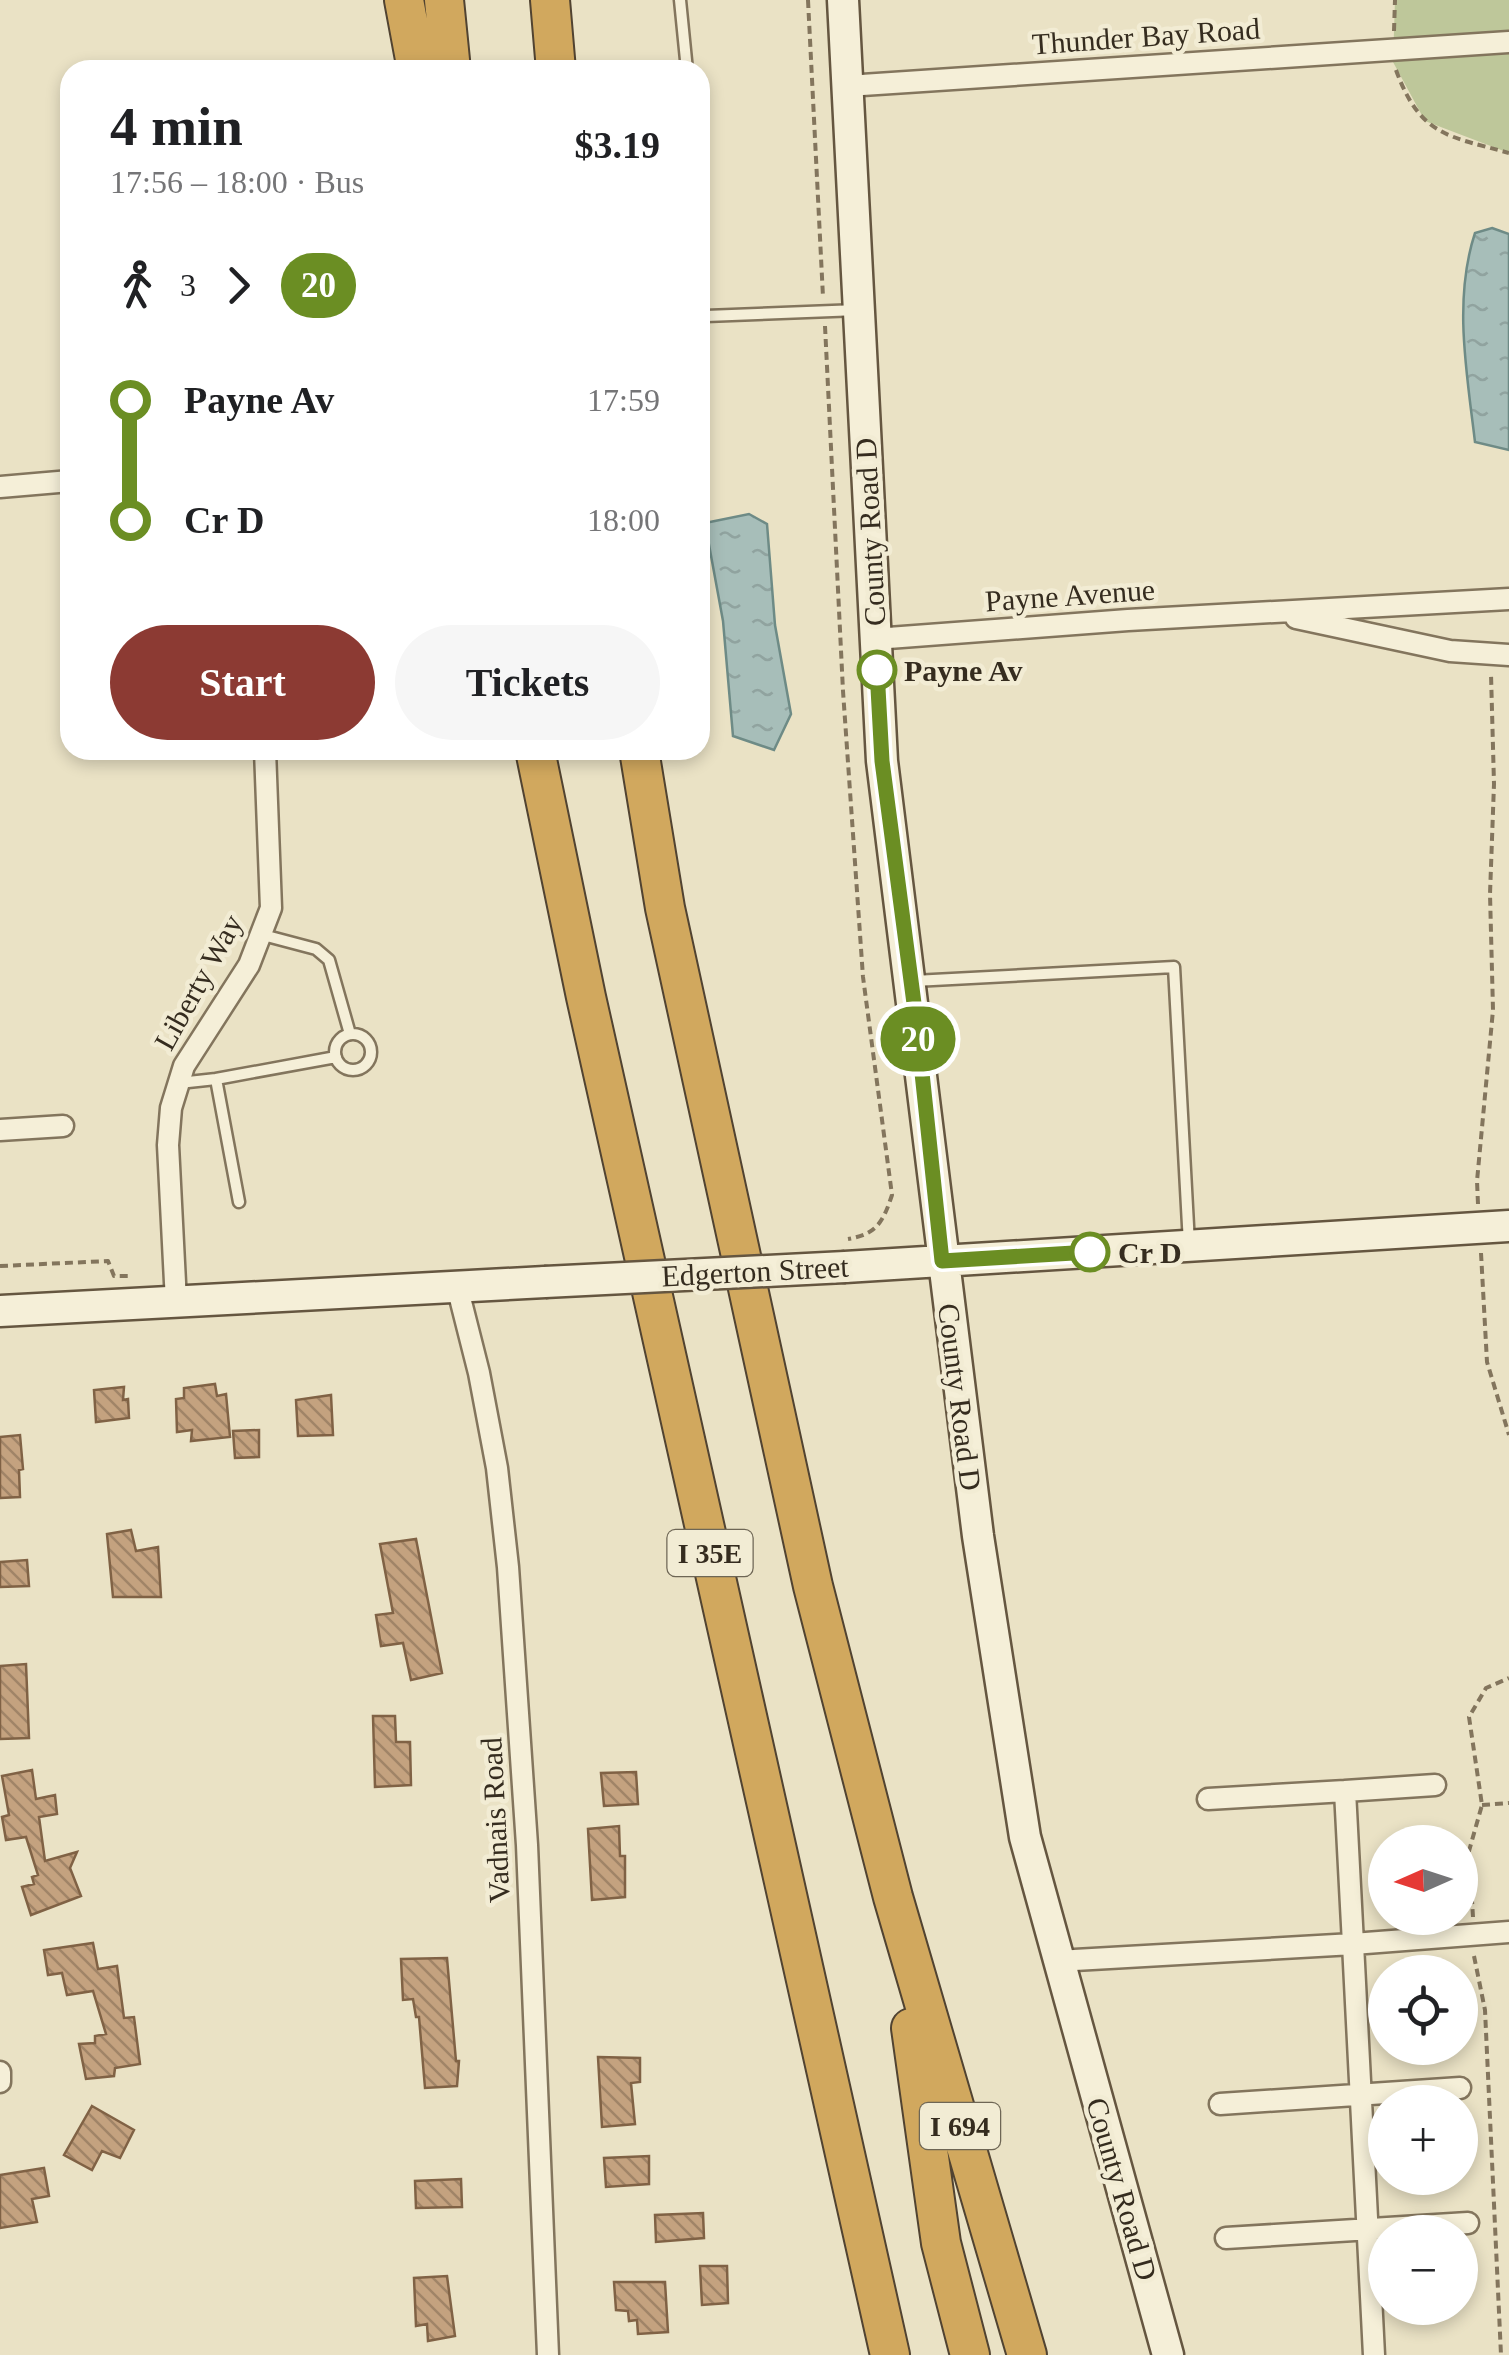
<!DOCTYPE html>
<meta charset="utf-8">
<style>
body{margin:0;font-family:Georgia,serif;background:#f6f6f6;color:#202124;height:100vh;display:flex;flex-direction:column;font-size:38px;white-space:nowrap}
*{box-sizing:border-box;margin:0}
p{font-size:32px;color:#757577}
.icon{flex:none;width:55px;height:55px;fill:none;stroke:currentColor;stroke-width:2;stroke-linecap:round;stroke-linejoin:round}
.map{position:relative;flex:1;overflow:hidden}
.drawer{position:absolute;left:60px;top:60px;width:650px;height:700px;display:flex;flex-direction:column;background:#fff;border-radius:30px;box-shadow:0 5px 15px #0003}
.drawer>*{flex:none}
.badge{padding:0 20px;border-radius:32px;font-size:35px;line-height:65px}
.needle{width:65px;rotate:267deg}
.tools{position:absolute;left:1368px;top:1825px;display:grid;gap:20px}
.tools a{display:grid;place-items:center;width:110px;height:110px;border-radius:50%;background:#fff;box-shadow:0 5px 15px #0003;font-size:50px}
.map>.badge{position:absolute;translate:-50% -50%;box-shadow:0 0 0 5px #fff}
.legs{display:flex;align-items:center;gap:15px;height:110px;padding:0 50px;font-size:32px}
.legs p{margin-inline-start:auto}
.headline{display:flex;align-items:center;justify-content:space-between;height:170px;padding:0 50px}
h1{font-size:55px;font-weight:800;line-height:75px}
.action{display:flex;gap:20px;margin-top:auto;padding:20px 50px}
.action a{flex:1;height:115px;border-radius:60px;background:#8c3a33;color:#fff;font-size:40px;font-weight:800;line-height:115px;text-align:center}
.action a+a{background:#f6f6f6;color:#202124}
ul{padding:0 50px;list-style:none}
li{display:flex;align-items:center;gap:35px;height:120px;font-size:38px}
li i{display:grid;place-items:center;width:15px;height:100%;margin:0 12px;background:currentColor}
li i::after{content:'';width:25px;height:25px;margin:-12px;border:8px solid;border-radius:50%;background:#fff}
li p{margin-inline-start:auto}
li:first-child i{background:linear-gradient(#0000 50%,currentColor 0)}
li:last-child i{background:linear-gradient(currentColor 50%,#0000 0)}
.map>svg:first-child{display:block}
.green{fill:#bec79a}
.water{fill:url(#water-ripples);stroke:#6e8b86;stroke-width:2.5}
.building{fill:url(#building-back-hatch);stroke:#806245;stroke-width:2.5}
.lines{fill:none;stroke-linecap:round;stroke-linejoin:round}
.lane-casing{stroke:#83755d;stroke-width:15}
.street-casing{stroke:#83755d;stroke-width:25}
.secondary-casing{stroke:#655640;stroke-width:35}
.highway-casing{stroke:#514331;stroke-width:42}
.path{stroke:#83755d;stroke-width:4;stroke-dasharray:8 5;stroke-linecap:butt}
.lane{stroke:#f5efd8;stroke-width:10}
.street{stroke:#f5efd8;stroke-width:20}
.secondary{stroke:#f5efd8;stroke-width:30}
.highway{stroke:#d1a85e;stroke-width:38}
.secondary-bridge-casing{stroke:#655640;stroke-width:35;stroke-linecap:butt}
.secondary-bridge{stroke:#f5efd8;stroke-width:30}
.line-1-casing{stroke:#fff;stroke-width:22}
.line-1{stroke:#6b8e23;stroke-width:15}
.stop-1-dot{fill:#fff;stroke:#6b8e23;stroke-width:5}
.labels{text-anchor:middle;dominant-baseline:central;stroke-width:9;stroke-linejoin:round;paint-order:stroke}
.shield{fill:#f2ecd4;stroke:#6e6655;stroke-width:2.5}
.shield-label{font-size:28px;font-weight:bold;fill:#352c1f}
.street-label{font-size:30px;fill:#352c1f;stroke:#f2ecd4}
.stop-label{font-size:30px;font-weight:bold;fill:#352c1f;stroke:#f2ecd4;text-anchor:start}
</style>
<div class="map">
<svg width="1509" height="2355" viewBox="0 0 1509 2355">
<defs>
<pattern id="water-ripples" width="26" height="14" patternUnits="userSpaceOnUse" patternTransform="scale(2.5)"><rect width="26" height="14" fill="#a7beb9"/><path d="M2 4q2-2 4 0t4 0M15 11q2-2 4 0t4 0" fill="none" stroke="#90a39f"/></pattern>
<pattern id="building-back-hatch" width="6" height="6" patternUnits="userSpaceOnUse" patternTransform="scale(2.5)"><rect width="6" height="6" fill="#c4a27f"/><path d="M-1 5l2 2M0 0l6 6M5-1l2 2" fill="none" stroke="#a08467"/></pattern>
</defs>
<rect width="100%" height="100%" fill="#eae2c5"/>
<path class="green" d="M 1395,0 L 1509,0 L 1509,153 L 1425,121 L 1393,62 Z"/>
<path class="water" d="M 1492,228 L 1509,234 L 1509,450 L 1475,442 C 1467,374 1453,300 1475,233 Z
M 749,514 L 767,524 L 775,625 L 791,714 L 774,750 L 733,736 L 723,621 L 705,523 Z"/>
<path class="building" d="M 215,1384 L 217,1396 L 226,1394 L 230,1437 L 191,1441 L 192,1430 L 177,1432 L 176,1399 L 184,1398 L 184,1388 Z
M 124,1387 L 123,1400 L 128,1399 L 129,1418 L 96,1422 L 94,1390 Z
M 331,1395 L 333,1435 L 298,1436 L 296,1400 Z
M 259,1430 L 259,1457 L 235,1458 L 233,1431 Z
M 20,1435 L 23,1469 L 19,1470 L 20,1497 L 0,1498 L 0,1437 Z
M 131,1530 L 136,1551 L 158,1547 L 161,1597 L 113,1597 L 107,1534 Z
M 416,1539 L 442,1673 L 411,1680 L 403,1643 L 381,1646 L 376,1615 L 393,1613 L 380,1544 Z
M 27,1560 L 29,1586 L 0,1587 L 0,1562 Z
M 26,1664 L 29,1738 L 0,1739 L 0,1666 Z
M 373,1716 L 395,1716 L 396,1742 L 410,1742 L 411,1785 L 375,1787 Z
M 32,1770 L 36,1799 L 55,1795 L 57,1814 L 39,1817 L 45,1861 L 77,1852 L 70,1868 L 81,1896 L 31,1915 L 22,1887 L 34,1884 L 32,1877 L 38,1875 L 26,1837 L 6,1840 L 2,1817 L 9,1815 L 2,1776 Z
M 636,1772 L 638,1804 L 604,1806 L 601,1773 Z
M 619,1826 L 620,1856 L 625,1856 L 625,1897 L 592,1900 L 588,1829 Z
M 93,1943 L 98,1969 L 117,1966 L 124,2018 L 134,2017 L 140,2064 L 115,2068 L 114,2076 L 86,2079 L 79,2044 L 95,2043 L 95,2036 L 106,2034 L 93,1991 L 67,1995 L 62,1973 L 48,1975 L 44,1950 Z
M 447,1958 L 456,2061 L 459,2061 L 457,2086 L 425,2088 L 419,2017 L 416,2017 L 413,1999 L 403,2000 L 401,1959 Z
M 598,2057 L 640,2058 L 640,2082 L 631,2083 L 635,2124 L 602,2127 Z
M 92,2106 L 134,2130 L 120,2158 L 102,2151 L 92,2170 L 64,2155 Z
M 649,2156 L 649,2184 L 606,2187 L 604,2158 Z
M 44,2168 L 49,2196 L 32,2199 L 37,2222 L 0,2228 L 0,2175 Z
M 461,2179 L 462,2207 L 416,2208 L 415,2181 Z
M 703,2213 L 704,2238 L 656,2242 L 655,2215 Z
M 700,2266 L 727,2266 L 728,2303 L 702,2305 Z
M 447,2276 L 455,2336 L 428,2341 L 427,2324 L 416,2326 L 414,2278 Z
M 614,2282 L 665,2282 L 668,2332 L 638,2334 L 637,2320 L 629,2321 L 628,2311 L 616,2310 Z"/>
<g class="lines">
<defs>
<path id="lane" d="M 680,0 L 687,70
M 700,310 L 706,316 L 858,310
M 263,935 L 316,949 L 329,960 L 350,1034
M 914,981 L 1174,967 L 1189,1244
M335 1052a18 18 0 1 1 36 0a18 18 0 1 1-36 0Z
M 216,1079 L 336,1057
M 179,1083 L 216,1079 L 239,1202"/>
<path id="street" d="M 847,86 L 1509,42
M 0,487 L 70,481
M 1296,618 L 1450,651 L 1509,655
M 875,639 L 1128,620 L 1509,599
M 0,1130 L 63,1126
M 457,1286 L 479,1373 L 497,1468 L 508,1567 L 527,1845 L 548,2355
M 176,1302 L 168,1145 L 171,1108 L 184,1066 L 249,965 L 271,908 L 265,750
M 1345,1791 L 1435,1785
M 1208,1799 L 1345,1791 L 1353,1944 L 1509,1932
M 1057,1961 L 1353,1944 L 1374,2355
M 0,2072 L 0,2082
M 1220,2104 L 1460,2088
M 1226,2238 L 1468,2223"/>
<path id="secondary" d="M 843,0 L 882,761 L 978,1536 L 1025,1837 L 1168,2355
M 845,1267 L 1509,1226
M 0,1311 L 545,1282"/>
<path id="highway" d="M 404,0 L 417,70
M 444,0 L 451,70
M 550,0 L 556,70
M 535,750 L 586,997 L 890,2355
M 639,750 L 665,908 L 813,1586 L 893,1897 L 1027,2355
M 911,2028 L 941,2243 L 970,2355"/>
</defs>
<use href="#lane" class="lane-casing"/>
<use href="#street" class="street-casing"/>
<use href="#secondary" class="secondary-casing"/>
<use href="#highway" class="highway-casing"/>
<path class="path" d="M 808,0 L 823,297
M 1394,31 L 1395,0
M 1396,70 C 1420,136 1448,136 1509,153
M 825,326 L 843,691 L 863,977 L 892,1195 C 883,1222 877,1234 848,1239
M 1478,1204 L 1477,1181 L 1493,1010 L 1490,894 L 1494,784 L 1491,674
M 1481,1253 L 1487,1362 L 1509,1435
M 0,1266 L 108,1261 L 114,1276 L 130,1276
M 1482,1805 L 1509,1803
M 1473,1917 L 1469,1851 L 1482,1805 L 1469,1717 L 1486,1688 L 1509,1678
M 1474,1956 L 1485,2010 L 1501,2355"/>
<use href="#lane" class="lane"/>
<use href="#street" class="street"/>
<use href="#secondary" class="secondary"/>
<use href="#highway" class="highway"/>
<defs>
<path id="secondary-bridge" d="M 545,1282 L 845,1267"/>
</defs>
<use href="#secondary-bridge" class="secondary-bridge-casing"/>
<use href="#secondary-bridge" class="secondary-bridge"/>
</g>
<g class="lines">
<defs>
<path id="line-1" d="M 877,670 L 882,761 L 917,1026 L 942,1261 L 1090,1252"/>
</defs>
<use href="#line-1" class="line-1-casing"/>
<use href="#line-1" class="line-1"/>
</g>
<g class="stop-1-dot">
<circle cx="877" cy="670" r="18"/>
<circle cx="1090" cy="1252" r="18"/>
</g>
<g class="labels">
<g class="shield">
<rect x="667.5" y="1530" width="85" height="46" rx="8"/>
<rect x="920" y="2103" width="80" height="46" rx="8"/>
</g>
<g class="shield-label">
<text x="710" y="1553">I 35E</text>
<text x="960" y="2126">I 694</text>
</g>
<g class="street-label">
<text transform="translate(1146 36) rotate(-4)">Thunder Bay Road</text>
<text transform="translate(870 532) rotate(-93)">County Road D</text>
<text transform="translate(1070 595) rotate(-4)">Payne Avenue</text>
<text transform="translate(198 982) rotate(-61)">Liberty Way</text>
<text transform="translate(755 1271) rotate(-3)">Edgerton Street</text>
<text transform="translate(960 1397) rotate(83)">County Road D</text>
<text transform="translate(495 1820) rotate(-93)">Vadnais Road</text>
<text transform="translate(1122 2189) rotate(74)">County Road D</text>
</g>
<g class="stop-label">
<text x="904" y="670">Payne Av</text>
<text x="1118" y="1252">Cr D</text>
</g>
</g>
</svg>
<div class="tools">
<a><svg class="needle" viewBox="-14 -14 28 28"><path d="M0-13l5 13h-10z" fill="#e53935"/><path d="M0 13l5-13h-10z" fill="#757577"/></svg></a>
<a><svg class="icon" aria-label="locate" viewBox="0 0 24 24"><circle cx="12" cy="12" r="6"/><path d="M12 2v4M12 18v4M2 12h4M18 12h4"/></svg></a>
<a>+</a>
<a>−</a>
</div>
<b class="badge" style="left:918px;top:1039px;background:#6b8e23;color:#fff">20</b>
<section class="drawer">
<div class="headline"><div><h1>4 min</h1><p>17:56 – 18:00 · Bus</p></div><b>$3.19</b></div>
<div class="legs"><svg class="icon" aria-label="walk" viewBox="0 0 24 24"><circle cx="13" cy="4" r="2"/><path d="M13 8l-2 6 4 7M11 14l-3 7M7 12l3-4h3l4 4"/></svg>3<svg class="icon" aria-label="forward" viewBox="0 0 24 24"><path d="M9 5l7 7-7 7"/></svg><b class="badge" style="background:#6b8e23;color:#fff">20</b></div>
<ul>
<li><i style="color:#6b8e23"></i><b>Payne Av</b><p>17:59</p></li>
<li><i style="color:#6b8e23"></i><b>Cr D</b><p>18:00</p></li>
</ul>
<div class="action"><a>Start</a><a>Tickets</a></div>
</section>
</div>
